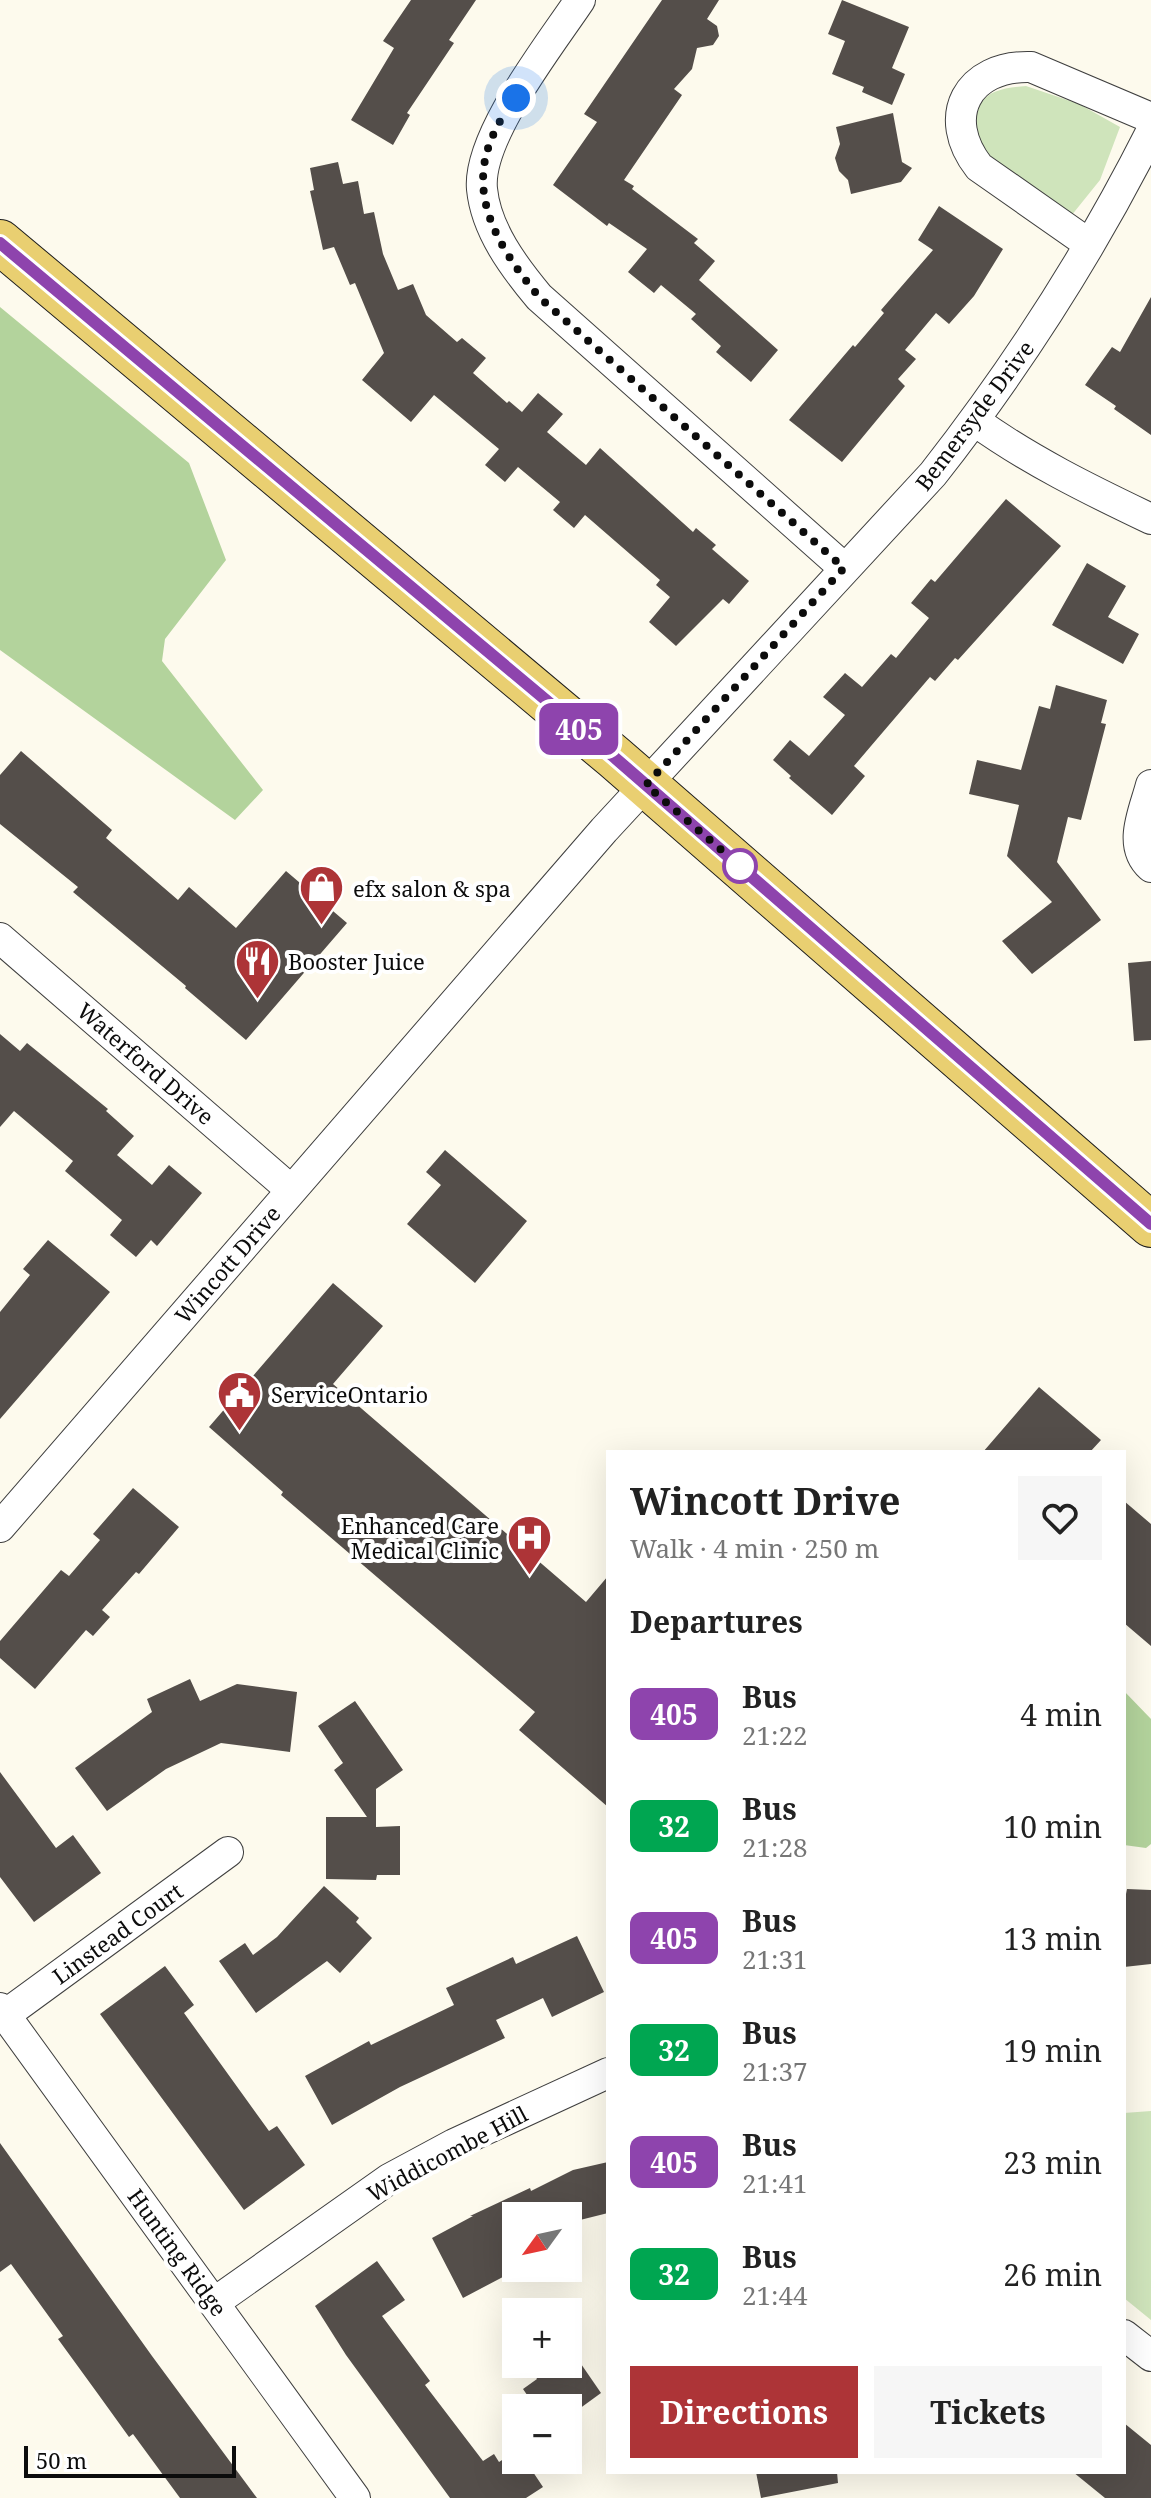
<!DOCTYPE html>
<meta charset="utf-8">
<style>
body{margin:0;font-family:"Noto Serif",serif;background:#f6f6f6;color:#222;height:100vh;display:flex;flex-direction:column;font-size:30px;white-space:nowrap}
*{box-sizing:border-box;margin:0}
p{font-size:26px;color:#767676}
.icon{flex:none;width:44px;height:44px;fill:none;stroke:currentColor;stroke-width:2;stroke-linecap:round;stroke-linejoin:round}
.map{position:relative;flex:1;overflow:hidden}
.sheet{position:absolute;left:606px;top:1450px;width:520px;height:1024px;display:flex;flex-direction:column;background:#fff;border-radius:0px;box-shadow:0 8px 32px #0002}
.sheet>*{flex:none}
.badge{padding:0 16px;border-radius:12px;font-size:28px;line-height:52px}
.needle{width:52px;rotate:237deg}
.buttons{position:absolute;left:502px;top:2202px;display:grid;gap:16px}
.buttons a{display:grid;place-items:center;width:80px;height:80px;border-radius:0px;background:#fff;box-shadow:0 8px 32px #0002;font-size:40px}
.scale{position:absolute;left:24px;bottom:20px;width:212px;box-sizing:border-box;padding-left:8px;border:4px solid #0c0c0c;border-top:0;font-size:22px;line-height:28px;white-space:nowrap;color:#0c0c0c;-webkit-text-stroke:6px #fff;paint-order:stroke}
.you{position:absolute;width:40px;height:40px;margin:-20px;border:6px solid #fff;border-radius:50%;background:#1a73e8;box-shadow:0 0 0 12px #1a73e833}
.map>.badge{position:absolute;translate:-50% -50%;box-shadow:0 0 0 4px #fff}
h2{padding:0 24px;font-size:30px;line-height:72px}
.round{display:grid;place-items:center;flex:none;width:84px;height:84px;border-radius:0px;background:#f6f6f6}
.summary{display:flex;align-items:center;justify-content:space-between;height:136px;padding:0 24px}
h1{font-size:38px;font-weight:700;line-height:60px}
.primary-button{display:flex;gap:16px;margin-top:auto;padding:16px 24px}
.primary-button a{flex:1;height:92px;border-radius:0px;background:#ad3437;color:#fff;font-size:32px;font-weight:700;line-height:92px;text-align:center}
.primary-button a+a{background:#f6f6f6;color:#222}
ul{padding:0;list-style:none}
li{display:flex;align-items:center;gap:24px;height:112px;padding:0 24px}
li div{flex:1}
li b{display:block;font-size:30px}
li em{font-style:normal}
li .badge{min-width:88px;font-weight:700;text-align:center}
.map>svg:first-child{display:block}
.green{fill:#cfe4bb}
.forest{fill:#b3d39c}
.building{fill:#544e4a}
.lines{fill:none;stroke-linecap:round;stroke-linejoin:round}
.street-casing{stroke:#3f3f3f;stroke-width:32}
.primary-casing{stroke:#1d1d1d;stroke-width:46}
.street{stroke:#fff;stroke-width:30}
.primary{stroke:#e9cf71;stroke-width:44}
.line-casing{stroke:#fff;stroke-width:18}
.line{stroke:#8e44ad;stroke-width:12}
.walk{stroke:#0c0c0c;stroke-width:8;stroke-dasharray:0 14.4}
.stop-dot{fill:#fff;stroke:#8e44ad;stroke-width:4}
.labels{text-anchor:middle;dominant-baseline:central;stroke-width:8;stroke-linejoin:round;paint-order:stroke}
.street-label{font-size:22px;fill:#0c0c0c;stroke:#fff}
.poi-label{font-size:22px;fill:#0c0c0c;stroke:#fff;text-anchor:start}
</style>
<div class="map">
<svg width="1151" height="2498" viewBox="0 0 1151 2498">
<rect width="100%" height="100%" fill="#fdfaed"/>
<path class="green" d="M 1026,86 L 1079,104 L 1120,127 L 1100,180 L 1071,216 L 1007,179 L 970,140 C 978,100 981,89 1026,86 Z
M 1151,2111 L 1151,2320 L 1124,2298 L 1124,2113 Z"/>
<path class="forest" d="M 0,307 L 189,463 L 226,560 L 165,639 L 162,661 L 263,790 L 235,820 L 0,650 Z
M 1124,1691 L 1151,1719 L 1151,1844 L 1146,1848 L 1124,1845 Z"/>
<path class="building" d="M 411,0 L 476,0 L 449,40 L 454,43 L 407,113 L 410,115 L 393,145 L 351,120 L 394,48 L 383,41 Z
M 662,0 L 719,0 L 707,19 L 717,26 L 719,36 L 713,45 L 697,48 L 692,69 L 674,89 L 682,95 L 624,180 L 634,186 L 632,189 L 698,239 L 694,243 L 715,261 L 699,280 L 778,350 L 751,382 L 716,352 L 721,346 L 691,319 L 696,314 L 661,285 L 654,293 L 628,272 L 647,249 L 609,223 L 607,226 L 553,185 L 597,122 L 584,114 Z
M 842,0 L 909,27 L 892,68 L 905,74 L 892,105 L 862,92 L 864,87 L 832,74 L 845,41 L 828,34 Z
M 893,113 L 902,162 L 912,168 L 901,182 L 851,194 L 848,180 L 839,171 L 835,158 L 840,144 L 836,127 Z
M 338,162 L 343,184 L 358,181 L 364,214 L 374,212 L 383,254 L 398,290 L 413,284 L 426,315 L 457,342 L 462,338 L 486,358 L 473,373 L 507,403 L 509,401 L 522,412 L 538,393 L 563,414 L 547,432 L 586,465 L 600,448 L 693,532 L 696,528 L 716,545 L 712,549 L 749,581 L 729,604 L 723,599 L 676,646 L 649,622 L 670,597 L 656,585 L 660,580 L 585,515 L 574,528 L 553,510 L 560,502 L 518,467 L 505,482 L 485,465 L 499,449 L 434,395 L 411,422 L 362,380 L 384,353 L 355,283 L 350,285 L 334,247 L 323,250 L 310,191 L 314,190 L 310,168 Z
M 939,206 L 1003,249 L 974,296 L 949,324 L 936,313 L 905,350 L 916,359 L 898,379 L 905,386 L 842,462 L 789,420 L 853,345 L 855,347 L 884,313 L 881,310 L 933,250 L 918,240 Z
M 1151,297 L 1151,435 L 1114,409 L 1116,406 L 1085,385 L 1112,347 L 1120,352 Z
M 1006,499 L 1061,546 L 958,660 L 955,658 L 935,681 L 930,677 L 871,746 L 854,766 L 865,776 L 832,815 L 789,778 L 791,776 L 773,760 L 790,740 L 809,756 L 845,715 L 823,697 L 845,673 L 862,687 L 891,654 L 896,658 L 929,618 L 911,603 L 931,579 L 935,582 Z
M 1087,563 L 1126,586 L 1108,617 L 1139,634 L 1123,664 L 1052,625 Z
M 1056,685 L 1107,700 L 1101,723 L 1106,724 L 1081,820 L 1068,817 L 1057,862 L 1101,920 L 1032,974 L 1002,941 L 1052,902 L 1007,856 L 1019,805 L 969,794 L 977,760 L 1021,770 L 1039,706 L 1050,709 Z
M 21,751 L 112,830 L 106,838 L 178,900 L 189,887 L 236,928 L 286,871 L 347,923 L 246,1040 L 185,988 L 186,986 L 73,892 L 78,887 L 0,824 L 0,775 Z
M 1151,961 L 1151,1040 L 1134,1041 L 1128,963 Z
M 0,1034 L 20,1051 L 27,1043 L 108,1109 L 106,1111 L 134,1136 L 117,1155 L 152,1185 L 169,1165 L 202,1193 L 157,1246 L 151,1240 L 136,1257 L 110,1235 L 122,1220 L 65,1171 L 73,1161 L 14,1111 L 0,1127 Z
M 445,1150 L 527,1221 L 475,1283 L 407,1224 L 441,1185 L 426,1172 Z
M 48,1240 L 110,1292 L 0,1419 L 0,1312 L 30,1275 L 23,1269 Z
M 333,1283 L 383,1326 L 333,1384 L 586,1602 L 608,1576 L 608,1807 L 519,1730 L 535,1712 L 281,1495 L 283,1492 L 209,1427 Z
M 1039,1387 L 1101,1440 L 1090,1452 L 983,1452 Z
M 133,1488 L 179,1527 L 139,1574 L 136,1572 L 102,1610 L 110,1617 L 93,1636 L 86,1630 L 35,1689 L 0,1658 L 0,1641 L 61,1570 L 69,1576 L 100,1540 L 93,1534 Z
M 1124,1501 L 1151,1524 L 1151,1646 L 1124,1623 Z
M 190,1679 L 200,1701 L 237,1684 L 297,1692 L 290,1752 L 221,1743 L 166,1769 L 107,1811 L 75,1768 L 152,1712 L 147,1699 Z
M 355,1701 L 403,1770 L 376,1789 L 376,1827 L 400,1826 L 400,1875 L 377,1875 L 376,1880 L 326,1879 L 326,1817 L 367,1817 L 334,1770 L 343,1763 L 318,1726 Z
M 0,1772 L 56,1848 L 73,1835 L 101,1873 L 34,1922 L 0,1877 Z
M 324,1886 L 359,1918 L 356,1922 L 372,1938 L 340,1973 L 327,1961 L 256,2013 L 219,1961 L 245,1943 L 253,1955 L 277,1937 Z
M 1127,1889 L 1151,1890 L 1151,1964 L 1124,1967 L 1124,1894 L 1126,1894 Z
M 577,1936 L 604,1992 L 552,2017 L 543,1998 L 496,2020 L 505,2038 L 400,2087 L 332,2125 L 305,2076 L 369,2041 L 371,2045 L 454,2005 L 446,1988 L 513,1957 L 516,1964 Z
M 165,1966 L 194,2005 L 184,2013 L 269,2131 L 277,2126 L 305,2165 L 244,2210 L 100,2014 Z
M 0,2143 L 152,2356 L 257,2498 L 180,2498 L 133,2434 L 129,2437 L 98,2394 L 58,2339 L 63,2336 L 11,2264 L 0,2272 Z
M 608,2162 L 608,2213 L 568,2223 L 568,2216 L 516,2216 L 516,2270 L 463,2298 L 432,2238 L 473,2216 L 470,2216 L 530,2188 L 531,2191 L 573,2170 Z
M 377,2261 L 405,2300 L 382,2316 L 430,2381 L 425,2385 L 483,2461 L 494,2454 L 499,2462 L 516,2451 L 516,2460 L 525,2460 L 543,2487 L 526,2498 L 450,2498 L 346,2355 L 315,2306 Z
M 568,2345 L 601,2393 L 579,2409 L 571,2397 L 555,2408 L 536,2408 L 523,2389 L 537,2379 L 534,2374 L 548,2364 L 568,2364 Z
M 1124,2423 L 1151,2445 L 1151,2498 L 1105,2498 L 1073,2472 L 1124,2472 Z
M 756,2472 L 837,2472 L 838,2483 L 761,2498 Z"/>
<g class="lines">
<defs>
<path id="street" d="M 580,0 C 550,45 477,137 482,189 C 486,230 514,267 539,297 L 844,568
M 1089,244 L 979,167 C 940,117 967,65 1031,67 L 1151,118
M 975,421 C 1029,460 1090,490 1151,519
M 1151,785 C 1144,812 1127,845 1151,867
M 0,938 L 291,1190
M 0,1527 L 604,830 L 933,474 C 1016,368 1090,253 1151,132
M 0,2008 L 355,2498
M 5,2015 L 228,1852
M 215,2302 L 389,2179 L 454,2144 L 608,2073
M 1124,2335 L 1151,2356"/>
<path id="primary" d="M 0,242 L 614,757 L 1151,1225"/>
</defs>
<use href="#street" class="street-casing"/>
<use href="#primary" class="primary-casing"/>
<use href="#street" class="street"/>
<use href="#primary" class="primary"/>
</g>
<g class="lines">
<defs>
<path id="line" d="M 0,243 L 614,757 L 1151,1224"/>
</defs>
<use href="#line" class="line-casing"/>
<use href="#line" class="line"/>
<path class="walk" d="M 516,98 C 509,108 501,118 496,129 C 463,193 499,248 539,297 L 844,568 L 646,785 L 740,866"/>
</g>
<defs>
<symbol id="shop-pin" viewBox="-11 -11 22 30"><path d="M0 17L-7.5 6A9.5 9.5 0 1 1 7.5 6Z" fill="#ad3437" stroke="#fff"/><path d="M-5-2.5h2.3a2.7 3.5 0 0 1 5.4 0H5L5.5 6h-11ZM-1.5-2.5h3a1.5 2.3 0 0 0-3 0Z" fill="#fff"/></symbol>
<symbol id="restaurant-pin" viewBox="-11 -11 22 30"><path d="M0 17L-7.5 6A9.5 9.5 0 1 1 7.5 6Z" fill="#ad3437" stroke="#fff"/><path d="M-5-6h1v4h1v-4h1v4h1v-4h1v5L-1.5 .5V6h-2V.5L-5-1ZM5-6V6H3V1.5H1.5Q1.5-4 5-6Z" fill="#fff"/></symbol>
<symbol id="civic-pin" viewBox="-11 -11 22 30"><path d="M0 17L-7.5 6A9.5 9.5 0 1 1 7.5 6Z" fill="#ad3437" stroke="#fff"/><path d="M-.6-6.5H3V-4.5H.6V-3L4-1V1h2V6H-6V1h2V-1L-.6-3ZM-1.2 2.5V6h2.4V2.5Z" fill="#fff"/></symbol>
<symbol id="hospital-pin" viewBox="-11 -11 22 30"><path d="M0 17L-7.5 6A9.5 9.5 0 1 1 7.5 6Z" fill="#ad3437" stroke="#fff"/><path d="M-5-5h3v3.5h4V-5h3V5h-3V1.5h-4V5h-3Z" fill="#fff"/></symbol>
</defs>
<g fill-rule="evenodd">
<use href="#shop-pin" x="296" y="862" width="51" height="69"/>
<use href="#restaurant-pin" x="232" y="936" width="51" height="69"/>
<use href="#civic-pin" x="214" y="1368" width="51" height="69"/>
<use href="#hospital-pin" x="504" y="1512" width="51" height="69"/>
</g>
<circle class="stop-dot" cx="740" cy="866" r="16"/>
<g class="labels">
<g class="street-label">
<text transform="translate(974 415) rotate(-53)">Bemersyde Drive</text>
<text transform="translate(146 1063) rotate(41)">Waterford Drive</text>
<text transform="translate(227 1264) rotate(-49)">Wincott Drive</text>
<text transform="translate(117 1933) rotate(-36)">Linstead Court</text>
<text transform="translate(447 2153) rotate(-28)">Widdicombe Hill</text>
<text transform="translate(178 2252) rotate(54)">Hunting Ridge</text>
</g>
<g class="poi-label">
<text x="353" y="888">efx salon &amp; spa</text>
<text x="288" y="961">Booster Juice</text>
<text x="271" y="1394">ServiceOntario</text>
<text x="499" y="1525" text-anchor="end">Enhanced Care<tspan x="499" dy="25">Medical Clinic</tspan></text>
</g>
</g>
</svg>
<div class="buttons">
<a><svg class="needle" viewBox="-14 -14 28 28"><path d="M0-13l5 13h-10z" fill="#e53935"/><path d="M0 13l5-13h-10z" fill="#767676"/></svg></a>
<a>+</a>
<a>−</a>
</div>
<div class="scale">50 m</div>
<div class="you" style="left:516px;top:98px"></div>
<b class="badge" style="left:579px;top:729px;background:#8e44ad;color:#fff">405</b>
<section class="sheet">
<div class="summary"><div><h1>Wincott Drive</h1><p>Walk · 4 min · 250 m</p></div><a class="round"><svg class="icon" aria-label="heart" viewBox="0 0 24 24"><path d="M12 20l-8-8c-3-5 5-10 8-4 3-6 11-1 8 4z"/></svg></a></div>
<h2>Departures</h2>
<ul>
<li><span class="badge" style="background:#8e44ad;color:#fff">405</span><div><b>Bus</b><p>21:22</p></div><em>4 min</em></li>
<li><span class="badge" style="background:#00a651;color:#fff">32</span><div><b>Bus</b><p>21:28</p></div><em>10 min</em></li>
<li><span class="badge" style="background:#8e44ad;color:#fff">405</span><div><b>Bus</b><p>21:31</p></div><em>13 min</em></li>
<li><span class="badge" style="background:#00a651;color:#fff">32</span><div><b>Bus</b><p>21:37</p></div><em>19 min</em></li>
<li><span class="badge" style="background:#8e44ad;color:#fff">405</span><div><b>Bus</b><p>21:41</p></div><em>23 min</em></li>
<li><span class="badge" style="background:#00a651;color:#fff">32</span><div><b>Bus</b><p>21:44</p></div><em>26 min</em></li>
</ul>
<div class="primary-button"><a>Directions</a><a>Tickets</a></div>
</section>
</div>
